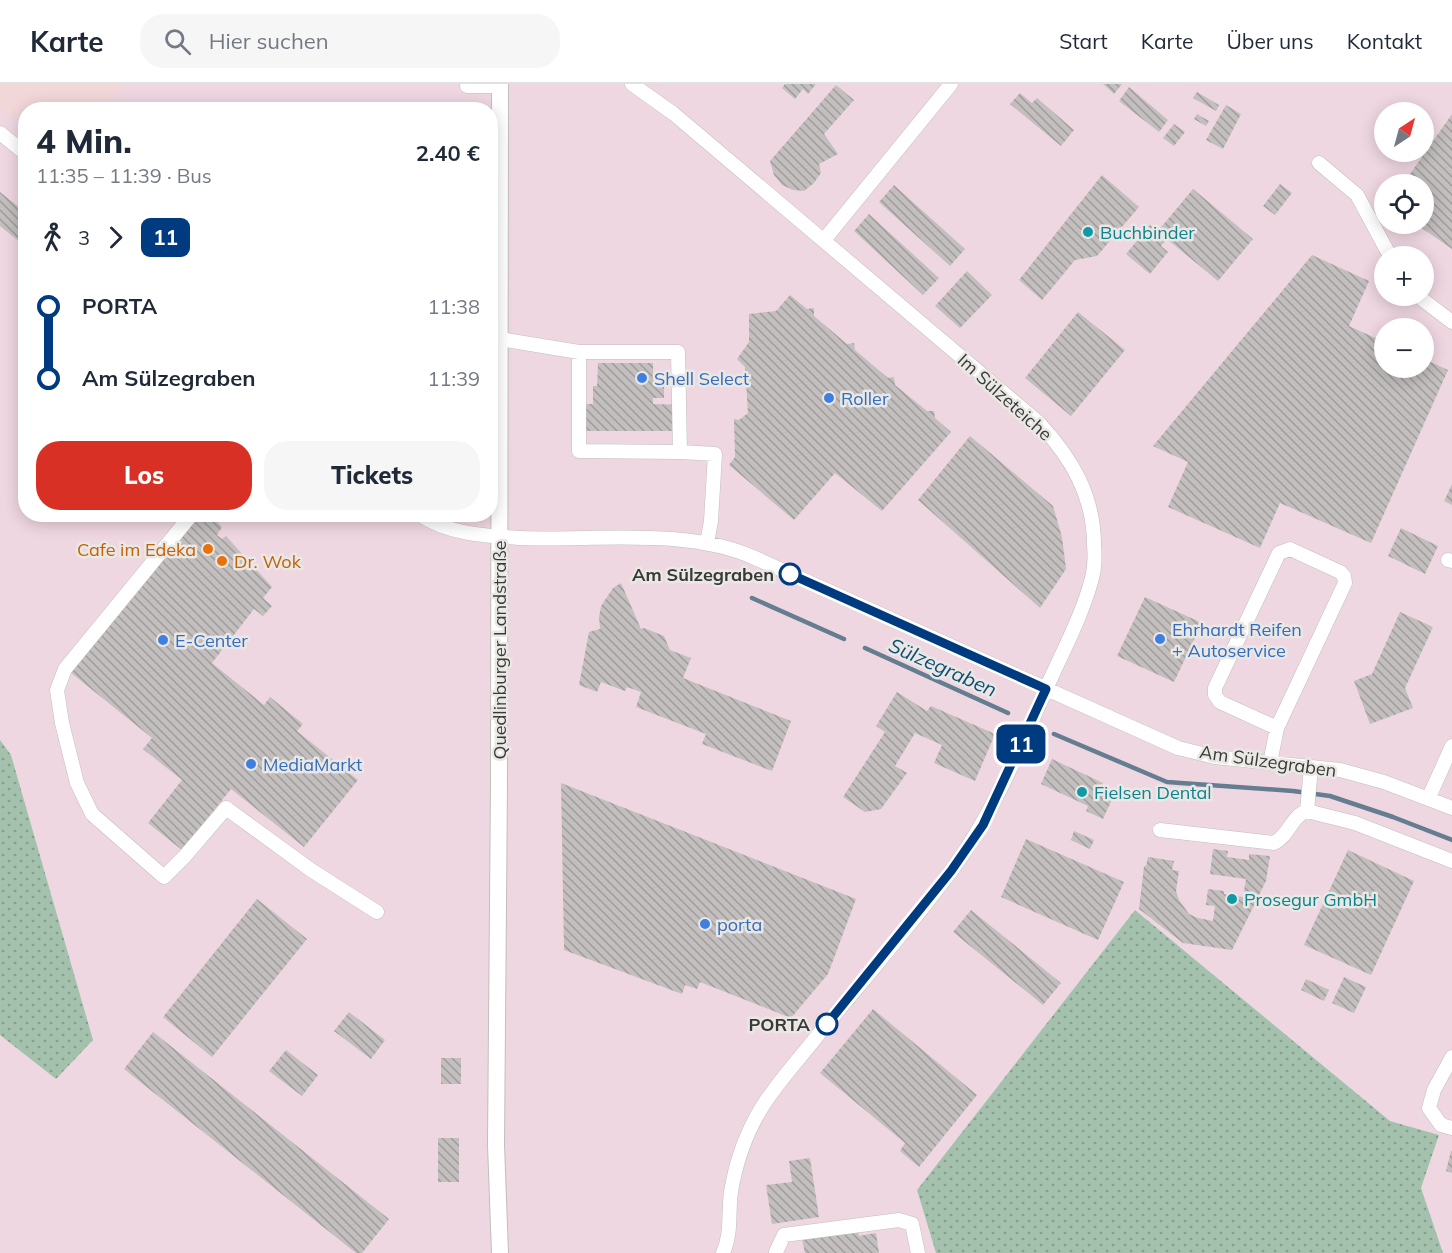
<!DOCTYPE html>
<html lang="de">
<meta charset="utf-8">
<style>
body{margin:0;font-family:Mulish,sans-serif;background:#f6f6f7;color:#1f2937;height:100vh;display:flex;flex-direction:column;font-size:22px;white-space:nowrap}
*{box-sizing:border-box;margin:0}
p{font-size:20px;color:#747a83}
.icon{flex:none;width:33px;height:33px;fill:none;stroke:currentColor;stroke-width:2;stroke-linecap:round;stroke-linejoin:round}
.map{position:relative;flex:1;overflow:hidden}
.panel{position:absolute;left:18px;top:18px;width:480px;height:420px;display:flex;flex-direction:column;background:#fff;border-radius:24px;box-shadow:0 3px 15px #0003}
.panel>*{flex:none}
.badge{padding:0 12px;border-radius:9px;font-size:21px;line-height:39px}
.needle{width:39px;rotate:36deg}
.fabs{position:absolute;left:1374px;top:18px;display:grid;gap:12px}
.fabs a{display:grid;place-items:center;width:60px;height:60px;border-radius:50%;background:#fff;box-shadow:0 3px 15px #0003;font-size:30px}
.map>.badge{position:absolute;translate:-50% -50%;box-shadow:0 0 0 3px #fff}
.legs{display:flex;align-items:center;gap:9px;height:66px;padding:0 18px;font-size:20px}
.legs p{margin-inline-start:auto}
.summary{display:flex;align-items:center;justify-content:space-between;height:102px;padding:0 18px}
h1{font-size:33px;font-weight:800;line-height:45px}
.button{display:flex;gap:12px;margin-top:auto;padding:12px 18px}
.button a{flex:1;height:69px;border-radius:24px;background:#d93025;color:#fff;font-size:24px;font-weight:800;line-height:69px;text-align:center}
.button a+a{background:#f6f6f7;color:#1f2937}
ul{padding:0 18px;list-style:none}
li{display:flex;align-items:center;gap:21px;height:72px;font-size:22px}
li i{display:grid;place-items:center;width:9px;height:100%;margin:0 8px;background:currentColor}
li i::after{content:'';width:15px;height:15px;margin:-8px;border:4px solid;border-radius:50%;background:#fff}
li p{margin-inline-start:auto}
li:first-child i{background:linear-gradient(#0000 50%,currentColor 0)}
li:last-child i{background:linear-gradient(currentColor 50%,#0000 0)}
header{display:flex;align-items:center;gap:36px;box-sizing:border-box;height:84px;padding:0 30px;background:#fff;border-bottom:2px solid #e0e1e3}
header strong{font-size:28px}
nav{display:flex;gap:33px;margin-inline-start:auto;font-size:21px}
.search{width:420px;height:54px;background:#f6f6f7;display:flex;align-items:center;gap:15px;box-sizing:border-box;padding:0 21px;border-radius:24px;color:#747a83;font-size:22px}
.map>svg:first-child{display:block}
.commercial{fill:#efd7e2;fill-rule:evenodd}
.industrial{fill:#f2d7d8}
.grass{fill:url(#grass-dots)}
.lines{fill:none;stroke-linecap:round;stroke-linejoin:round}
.stream{stroke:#647d90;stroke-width:4.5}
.building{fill:url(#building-back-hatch)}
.minor-casing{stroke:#c0bfbc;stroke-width:15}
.major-casing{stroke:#c0bfbc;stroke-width:18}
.minor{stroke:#fff;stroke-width:14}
.major{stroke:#fff;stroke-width:16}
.line-1-casing{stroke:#fff;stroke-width:14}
.line-1{stroke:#003b80;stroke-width:9}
.culture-dot{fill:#0f9aa8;stroke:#e9e8e5;stroke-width:2}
.shop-dot{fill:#3f7fe0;stroke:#e9e8e5;stroke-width:2}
.food-dot{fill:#e8710a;stroke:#e9e8e5;stroke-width:2}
.stop-1-dot{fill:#fff;stroke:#003b80;stroke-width:3}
.labels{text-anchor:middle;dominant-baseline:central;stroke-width:5;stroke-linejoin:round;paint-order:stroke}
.culture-label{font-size:18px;fill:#0d838f;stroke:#e9e8e5;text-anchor:start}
.shop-label{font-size:18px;fill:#366cbe;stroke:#e9e8e5;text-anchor:start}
.street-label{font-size:18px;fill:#393938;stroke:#e9e8e5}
.food-label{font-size:18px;fill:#c56008;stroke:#e9e8e5;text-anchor:end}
.stop-label{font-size:18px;font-weight:bold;fill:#393938;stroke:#e9e8e5;text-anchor:end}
.water-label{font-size:20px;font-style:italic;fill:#104d73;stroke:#e9e8e5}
</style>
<header>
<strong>Karte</strong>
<div class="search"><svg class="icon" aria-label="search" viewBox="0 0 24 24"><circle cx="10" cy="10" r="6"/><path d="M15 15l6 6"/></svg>Hier suchen</div>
<nav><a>Start</a><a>Karte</a><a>Über uns</a><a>Kontakt</a></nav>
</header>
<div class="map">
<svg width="1452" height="1169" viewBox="0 0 1452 1169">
<defs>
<pattern id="grass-dots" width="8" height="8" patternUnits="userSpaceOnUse" patternTransform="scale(1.5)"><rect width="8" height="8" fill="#a3c1ad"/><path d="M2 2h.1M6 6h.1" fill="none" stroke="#869e8e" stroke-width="1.8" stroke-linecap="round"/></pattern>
<pattern id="building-back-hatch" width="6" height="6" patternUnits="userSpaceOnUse" patternTransform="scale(1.5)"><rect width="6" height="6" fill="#c2bfbe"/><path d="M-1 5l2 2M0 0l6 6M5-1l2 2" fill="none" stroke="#9f9c9b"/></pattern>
</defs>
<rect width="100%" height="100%" fill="#e9e8e5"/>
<path class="commercial" d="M 0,0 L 1452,0 L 1452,1169 L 1443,1169 L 1421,1104 L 1439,1051 L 1390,1037 L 1135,826 L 917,1106 L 936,1169 L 0,1169 L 0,951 L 56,995 L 93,956 L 11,671 L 0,656 ZM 26,26 L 490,26 L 490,430 L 26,430 ZM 1384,28 L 1424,28 L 1424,68 L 1384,68 ZM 1384,100 L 1424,100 L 1424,140 L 1384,140 ZM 1384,172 L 1424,172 L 1424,212 L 1384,212 ZM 1384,244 L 1424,244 L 1424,284 L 1384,284 Z"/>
<path class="industrial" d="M 0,0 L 124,0 L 103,25 L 26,26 L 25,43 L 0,22 Z"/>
<path class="grass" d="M 0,656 L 11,671 L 93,956 L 56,995 L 0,951 Z
M 1135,826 L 1390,1037 L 1439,1051 L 1421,1104 L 1443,1169 L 936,1169 L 917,1106 Z"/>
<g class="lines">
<path class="stream" d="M 752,514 L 844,555
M 865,564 L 1008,629
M 1054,650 L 1167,698 L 1293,707 L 1330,712 L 1393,733 L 1452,756"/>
</g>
<path class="building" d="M 785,0 L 816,0 L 808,10 L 803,5 L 795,15 L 782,4 Z
M 1103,0 L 1122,0 L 1114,10 Z
M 836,1 L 854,16 L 824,50 L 838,70 L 819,80 L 821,89 L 814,99 L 804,107 L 793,106 L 782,101 L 774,91 L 770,77 Z
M 1129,3 L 1168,36 L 1159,48 L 1119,17 Z
M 1197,8 L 1219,21 L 1216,27 L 1193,14 Z
M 1020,9 L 1032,19 L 1037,14 L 1074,46 L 1061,62 L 1010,20 Z
M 1226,21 L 1241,30 L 1223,65 L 1206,56 Z
M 1197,30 L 1209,37 L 1206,42 L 1194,35 Z
M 1452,30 L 1452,165 L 1416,140 L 1424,140 L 1424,100 L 1403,100 Z
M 1174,40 L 1185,48 L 1174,62 L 1163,54 Z
M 1102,91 L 1139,123 L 1097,172 L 1075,176 L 1042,216 L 1019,196 Z
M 1280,100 L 1292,109 L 1275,131 L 1263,122 Z
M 894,101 L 965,165 L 950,182 L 879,118 Z
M 1193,105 L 1253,155 L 1218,197 L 1167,155 L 1161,162 L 1168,168 L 1150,190 L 1126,170 L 1150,141 L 1158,147 Z
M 0,108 L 26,129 L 26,152 L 20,158 L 0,142 Z
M 869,130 L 939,194 L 923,211 L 854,147 Z
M 1312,171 L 1369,197 L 1349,242 L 1384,258 L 1384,284 L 1424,284 L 1424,275 L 1448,286 L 1371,459 L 1280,419 L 1260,464 L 1168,423 L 1188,378 L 1153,362 Z
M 967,187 L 992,211 L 960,244 L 935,222 Z
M 790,211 L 807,225 L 814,224 L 814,232 L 847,260 L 854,259 L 855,266 L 888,294 L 894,293 L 895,301 L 927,327 L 934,327 L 935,334 L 951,348 L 882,427 L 835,389 L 794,436 L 729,381 L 735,373 L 734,335 L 739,336 L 748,329 L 745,283 L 737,275 L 749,258 L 749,230 L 776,227 Z
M 1078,228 L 1125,266 L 1071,332 L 1025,294 Z
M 598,279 L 653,279 L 653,291 L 664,291 L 664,314 L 653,314 L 653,320 L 685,321 L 685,347 L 573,347 L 573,320 L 593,320 L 593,302 L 597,302 Z
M 970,352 L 1053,422 L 1062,453 L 1066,485 L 1040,524 L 918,416 Z
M 1452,400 L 1452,421 L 1444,417 Z
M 198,430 L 210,430 L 222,443 L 217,451 L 222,455 L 226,452 L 272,503 L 263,514 L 272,522 L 263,532 L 254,525 L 212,579 L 264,621 L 270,613 L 303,640 L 297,647 L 358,696 L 304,763 L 231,705 L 182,766 L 148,739 L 182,696 L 143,665 L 152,654 L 70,588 Z
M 1401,444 L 1438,462 L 1425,490 L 1388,472 Z
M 621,499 L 641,545 L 644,544 L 664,552 L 670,566 L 691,574 L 683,594 L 791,637 L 772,687 L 702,660 L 706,650 L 636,623 L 641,608 L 627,603 L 625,607 L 601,598 L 597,608 L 579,601 L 589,548 L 600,545 L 599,533 L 601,522 L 613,504 Z
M 1145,513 L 1202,539 L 1174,598 L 1117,572 Z
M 1400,528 L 1433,543 L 1405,604 L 1413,624 L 1370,640 L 1354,597 L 1372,590 Z
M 897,608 L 927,627 L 931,622 L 995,650 L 975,697 L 934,679 L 942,661 L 915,649 L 895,682 L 907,689 L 881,725 L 865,728 L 843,713 L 885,648 L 876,642 Z
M 1052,675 L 1103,699 L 1100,705 L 1114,711 L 1103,735 L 1086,727 L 1088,722 L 1041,700 Z
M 561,699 L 856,815 L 828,890 L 791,934 L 700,898 L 697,905 L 685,901 L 682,910 L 564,866 Z
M 1074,747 L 1094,756 L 1090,765 L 1071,756 Z
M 1026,755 L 1124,798 L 1098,856 L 1001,813 Z
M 1213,765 L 1228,767 L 1227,773 L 1249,776 L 1249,770 L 1270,772 L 1266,797 L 1232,866 L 1183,859 L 1139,825 L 1144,782 L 1146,782 L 1148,773 L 1174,777 L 1172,786 L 1179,787 L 1176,807 L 1179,816 L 1189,830 L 1198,834 L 1213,837 L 1215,822 L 1206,821 L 1208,805 L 1224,807 L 1224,810 L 1243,813 L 1246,795 L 1210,790 Z
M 1348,766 L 1414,797 L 1371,891 L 1304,861 Z
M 257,815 L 307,855 L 212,973 L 163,933 Z
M 971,826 L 1061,899 L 1043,921 L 953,848 Z
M 1344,893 L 1366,903 L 1354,929 L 1332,919 Z
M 1306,895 L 1329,906 L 1324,917 L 1301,906 Z
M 873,925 L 977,1011 L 919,1083 L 900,1067 L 905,1059 L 820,989 Z
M 349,928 L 385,956 L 371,975 L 334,947 Z
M 153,948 L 389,1135 L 362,1169 L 356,1169 L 124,985 Z
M 286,966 L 318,991 L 302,1012 L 269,987 Z
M 441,974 L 461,974 L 461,1000 L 441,1000 Z
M 438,1054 L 459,1054 L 459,1098 L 438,1098 Z
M 1451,1067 L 1452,1067 L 1452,1089 L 1446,1087 Z
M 810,1074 L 819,1133 L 772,1140 L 766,1101 L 792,1098 L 789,1077 Z
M 858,1146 L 859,1152 L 876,1149 L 879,1169 L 805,1169 L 802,1155 Z"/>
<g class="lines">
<defs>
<path id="minor" d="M 632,0 L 674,30 L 1038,338 C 1071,373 1094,411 1094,461 C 1095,472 1095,483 1092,494 C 1083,529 1065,563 1050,596 C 1021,661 994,729 951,787 C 910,842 865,894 821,947 C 802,972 779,996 762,1023 C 746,1049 736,1077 731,1108 C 728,1129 732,1149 723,1169
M 467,2 L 500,2
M 0,49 L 26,70
M 1319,79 L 1357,111 L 1390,172
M 824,156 L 951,0
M 1418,212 L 1452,238
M 500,255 L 579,268 L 678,268 L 680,368 L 715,370 L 711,437 L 707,459
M 579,268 L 579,367 L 680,368
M 192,430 L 65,585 L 57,606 L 62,639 L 77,699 L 92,730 L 164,793 L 185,772 L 226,724 L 311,786 L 377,828
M 419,430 C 447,450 486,452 520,454 C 595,457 686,443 755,474 L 1178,664 L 1215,673 L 1340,686 L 1384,698 L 1452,724
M 1448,476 L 1452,477
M 1270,679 L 1277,644 L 1220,618 L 1215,611 L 1215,604 L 1279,469 L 1290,465 L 1340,488 L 1344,492 L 1345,499 L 1277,644
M 1311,683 L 1307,727 L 1355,739 L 1452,777
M 1429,713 L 1452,662
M 1160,746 L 1274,759 C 1289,752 1291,732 1307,727
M 1452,973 L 1434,1006 L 1429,1024 L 1441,1041 L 1452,1044
M 776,1168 L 784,1151 L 899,1136 L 912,1140 L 918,1169"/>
<path id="major" d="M 500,1169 L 496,1061 L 499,699 L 500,0"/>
</defs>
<use href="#minor" class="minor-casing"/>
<use href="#major" class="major-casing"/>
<use href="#minor" class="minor"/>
<use href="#major" class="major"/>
</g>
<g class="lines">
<defs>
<path id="line-1" d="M 790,490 L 1046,605 L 983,741 L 951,787 L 827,940"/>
</defs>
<use href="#line-1" class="line-1-casing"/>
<use href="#line-1" class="line-1"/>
</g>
<g class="culture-dot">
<circle cx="1088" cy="148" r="6"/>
<circle cx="1082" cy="708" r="6"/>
<circle cx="1232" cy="815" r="6"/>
</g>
<g class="shop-dot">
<circle cx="642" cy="294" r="6"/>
<circle cx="829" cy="314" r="6"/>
<circle cx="1160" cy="555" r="6"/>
<circle cx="163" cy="556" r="6"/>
<circle cx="251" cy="680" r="6"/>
<circle cx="705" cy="840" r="6"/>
</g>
<g class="food-dot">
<circle cx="208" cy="465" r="6"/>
<circle cx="222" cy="477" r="6"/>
</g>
<g class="stop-1-dot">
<circle cx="790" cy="490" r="10"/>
<circle cx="827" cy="940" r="10"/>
</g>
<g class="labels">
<g class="culture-label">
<text x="1100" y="148">Buchbinder</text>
<text x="1094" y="708">Fielsen Dental</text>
<text x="1244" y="815">Prosegur GmbH</text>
</g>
<g class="shop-label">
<text x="654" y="294">Shell Select</text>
<text x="841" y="314">Roller</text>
<text x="1172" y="545">Ehrhardt Reifen<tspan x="1172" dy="21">+ Autoservice</tspan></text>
<text x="175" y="556">E-Center</text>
<text x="263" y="680">MediaMarkt</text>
<text x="717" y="840">porta</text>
</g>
<g class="street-label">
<text transform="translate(1005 313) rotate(42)">Im Sülzeteiche</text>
<text transform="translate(499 566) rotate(-90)">Quedlinburger Landstraße</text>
<text transform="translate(1268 677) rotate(8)">Am Sülzegraben</text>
</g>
<g class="food-label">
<text x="196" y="465">Cafe im Edeka</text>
<text x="234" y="477" text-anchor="start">Dr. Wok</text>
</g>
<g class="stop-label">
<text x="774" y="490">Am Sülzegraben</text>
<text x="810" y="940">PORTA</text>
</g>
<g class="water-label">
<text transform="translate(943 583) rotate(24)">Sülzegraben</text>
</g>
</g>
</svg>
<div class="fabs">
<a><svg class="needle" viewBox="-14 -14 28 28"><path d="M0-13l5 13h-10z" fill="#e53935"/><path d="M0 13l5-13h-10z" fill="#747a83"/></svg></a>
<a><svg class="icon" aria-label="locate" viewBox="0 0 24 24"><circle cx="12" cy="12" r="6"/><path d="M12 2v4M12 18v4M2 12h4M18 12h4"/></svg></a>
<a>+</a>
<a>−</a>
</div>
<b class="badge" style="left:1021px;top:660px;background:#003b80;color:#fff">11</b>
<section class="panel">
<div class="summary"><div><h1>4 Min.</h1><p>11:35 – 11:39 · Bus</p></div><b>2.40 €</b></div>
<div class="legs"><svg class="icon" aria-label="walk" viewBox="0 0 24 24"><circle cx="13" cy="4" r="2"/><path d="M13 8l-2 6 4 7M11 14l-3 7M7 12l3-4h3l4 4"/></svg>3<svg class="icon" aria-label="forward" viewBox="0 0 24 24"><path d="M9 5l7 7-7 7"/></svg><b class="badge" style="background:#003b80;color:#fff">11</b></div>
<ul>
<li><i style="color:#003b80"></i><b>PORTA</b><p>11:38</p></li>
<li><i style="color:#003b80"></i><b>Am Sülzegraben</b><p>11:39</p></li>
</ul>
<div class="button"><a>Los</a><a>Tickets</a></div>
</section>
</div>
